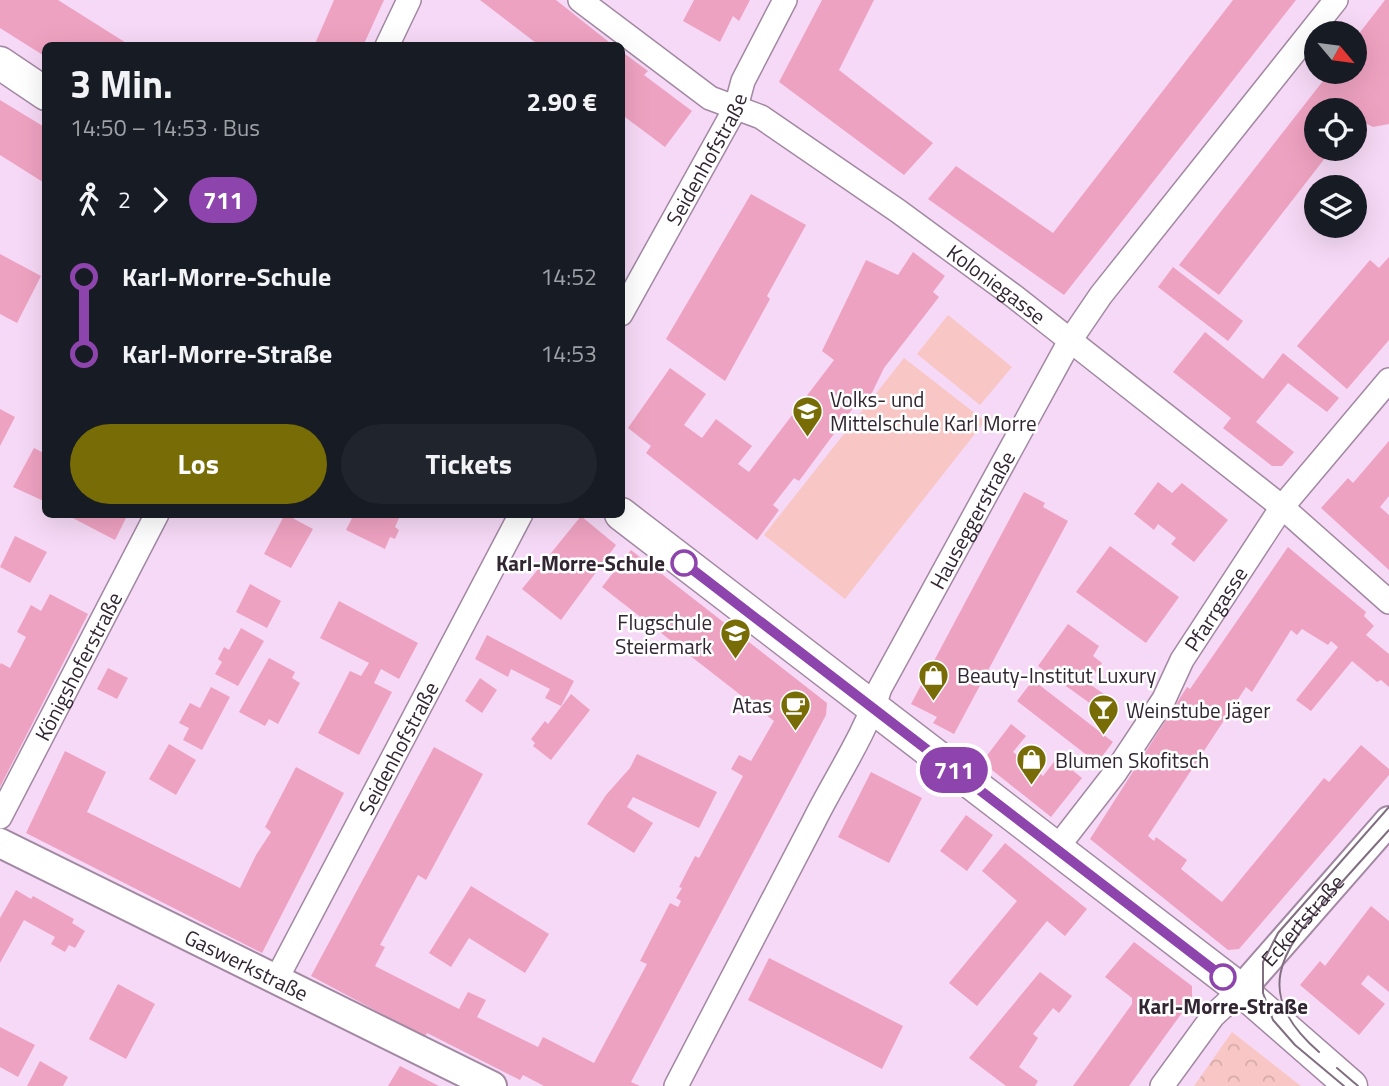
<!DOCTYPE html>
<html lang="de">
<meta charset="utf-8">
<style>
body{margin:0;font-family:"Titillium Web",sans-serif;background:#20242c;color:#f1f3f6;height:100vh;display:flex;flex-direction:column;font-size:26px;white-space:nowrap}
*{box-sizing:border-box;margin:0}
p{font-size:23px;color:#9ea1a6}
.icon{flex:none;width:38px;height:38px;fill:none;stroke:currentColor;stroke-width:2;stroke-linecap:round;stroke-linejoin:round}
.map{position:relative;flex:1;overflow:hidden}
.drawer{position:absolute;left:42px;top:42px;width:583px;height:476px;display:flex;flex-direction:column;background:#171b24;border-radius:10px;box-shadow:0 7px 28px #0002}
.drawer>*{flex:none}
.badge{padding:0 14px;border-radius:23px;font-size:24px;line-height:46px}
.needle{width:46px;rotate:119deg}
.buttons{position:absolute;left:1304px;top:21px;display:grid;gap:14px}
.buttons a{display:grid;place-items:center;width:63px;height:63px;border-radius:50%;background:#171b24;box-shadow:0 7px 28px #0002;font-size:35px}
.map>.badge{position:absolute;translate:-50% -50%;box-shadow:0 0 0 4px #fff}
.legs{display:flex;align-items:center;gap:10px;height:77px;padding:0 28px;font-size:23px}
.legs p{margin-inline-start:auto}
.overview{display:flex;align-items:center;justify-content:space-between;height:119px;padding:0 28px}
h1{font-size:38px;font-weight:700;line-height:52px}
.cta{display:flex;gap:14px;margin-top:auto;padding:14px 28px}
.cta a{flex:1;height:80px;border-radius:42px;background:#776c05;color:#fff;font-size:28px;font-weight:700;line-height:80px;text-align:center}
.cta a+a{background:#20242c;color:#f1f3f6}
ul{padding:0 28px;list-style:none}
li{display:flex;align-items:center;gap:24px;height:77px;font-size:26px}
li i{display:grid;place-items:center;width:10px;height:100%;margin:0 9px;background:currentColor}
li i::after{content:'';width:18px;height:18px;margin:-9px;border:5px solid;border-radius:50%;background:#171b24}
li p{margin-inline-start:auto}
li:first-child i{background:linear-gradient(#0000 50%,currentColor 0)}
li:last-child i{background:linear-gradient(currentColor 50%,#0000 0)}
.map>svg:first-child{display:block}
.grass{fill:#f8c7c5}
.forest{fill:url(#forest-crowns)}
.building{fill:#eea2c1}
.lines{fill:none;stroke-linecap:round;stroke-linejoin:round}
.minor-casing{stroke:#a288a2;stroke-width:26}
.tertiary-casing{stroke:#a288a2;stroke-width:32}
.secondary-casing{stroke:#a288a2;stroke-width:35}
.minor{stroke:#fff;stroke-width:23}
.tertiary{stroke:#fff;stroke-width:28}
.secondary{stroke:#fff;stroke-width:32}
.tram{stroke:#816f81;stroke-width:2}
.line-1-casing{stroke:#fff;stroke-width:16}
.line-1{stroke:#8e44ad;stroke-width:10}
.stop-1-dot{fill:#fff;stroke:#8e44ad;stroke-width:3.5}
.labels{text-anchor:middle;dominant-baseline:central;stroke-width:5;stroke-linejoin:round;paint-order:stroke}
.street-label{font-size:21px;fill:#312631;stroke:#fff}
.poi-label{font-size:21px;fill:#312631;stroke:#fff;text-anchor:start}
.stop-label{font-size:21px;font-weight:bold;fill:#312631;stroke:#fff;text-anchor:end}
</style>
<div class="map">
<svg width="1389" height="1086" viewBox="0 0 1389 1086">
<defs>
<pattern id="forest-crowns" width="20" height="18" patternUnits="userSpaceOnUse" patternTransform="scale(1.75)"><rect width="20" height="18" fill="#f8c7c5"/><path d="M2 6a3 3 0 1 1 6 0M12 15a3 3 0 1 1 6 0" fill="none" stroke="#d5abaa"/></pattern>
</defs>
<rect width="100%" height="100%" fill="#f6d9f6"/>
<path class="grass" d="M 948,315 L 1012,367 L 980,405 L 917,354 Z
M 904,358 L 985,421 L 845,599 L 764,535 Z"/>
<path class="forest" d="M 1232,1032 L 1301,1086 L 1194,1086 Z"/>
<path class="building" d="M 0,0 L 58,0 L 131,46 L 46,46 L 46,57 L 0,28 Z
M 334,0 L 384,0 L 363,46 L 314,46 Z
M 480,0 L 556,0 L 614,46 L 540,46 Z
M 694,0 L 750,0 L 739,21 L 733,16 L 720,42 L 683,21 Z
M 822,0 L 874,0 L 839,70 L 933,143 L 904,175 L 779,82 Z
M 1233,0 L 1296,0 L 1064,295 L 928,199 L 956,166 L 1053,233 Z
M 1385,0 L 1389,0 L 1389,124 L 1373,127 L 1365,123 L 1359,115 L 1354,120 L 1354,110 L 1316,110 L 1316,149 L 1332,149 L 1219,295 L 1179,265 L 1330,72 L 1354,72 L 1354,40 Z
M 621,51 L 648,71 L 644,75 L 692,111 L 665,147 L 621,114 Z
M 0,100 L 46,128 L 46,184 L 0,155 Z
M 751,194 L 806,225 L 767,296 L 770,299 L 725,381 L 666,339 Z
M 913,252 L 945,276 L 933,292 L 939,297 L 884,368 L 867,403 L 859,400 L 799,481 L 794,478 L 773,505 L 779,510 L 757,540 L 646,453 L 651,446 L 628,428 L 670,368 L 706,394 L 684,425 L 702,438 L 716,419 L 752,446 L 738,464 L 749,472 L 834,360 L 822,351 L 866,260 L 898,275 Z
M 0,254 L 41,276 L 17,323 L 0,314 Z
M 1389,257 L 1389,340 L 1347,389 L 1297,346 L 1370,260 L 1379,268 Z
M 1173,267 L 1243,321 L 1228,341 L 1158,287 Z
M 1205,332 L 1263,379 L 1283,353 L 1339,398 L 1327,412 L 1288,383 L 1256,422 L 1294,452 L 1282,466 L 1272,466 L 1223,428 L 1231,418 L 1173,372 Z
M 0,409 L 15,417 L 0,446 Z
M 1389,441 L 1389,496 L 1380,507 L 1389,515 L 1389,570 L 1321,508 L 1348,478 L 1353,483 Z
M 34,448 L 46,454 L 46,502 L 13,487 Z
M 1158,482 L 1172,493 L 1182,483 L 1228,520 L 1194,562 L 1171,544 L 1176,538 L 1158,524 L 1154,530 L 1134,514 Z
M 1024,492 L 1045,503 L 1043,507 L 1068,521 L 954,734 L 933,723 L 937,717 L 911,704 Z
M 65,514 L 128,514 L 115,540 Z
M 285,514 L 313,529 L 291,568 L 264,554 Z
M 354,514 L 401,514 L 395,527 L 399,530 L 395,539 L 390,537 L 385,549 L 346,530 Z
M 581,516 L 616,545 L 561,620 L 522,589 Z
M 15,536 L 47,552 L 30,583 L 0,567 Z
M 1110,546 L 1179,597 L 1146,643 L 1076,592 Z
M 1288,547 L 1366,612 L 1364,616 L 1374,626 L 1366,635 L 1389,654 L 1389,687 L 1381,680 L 1377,682 L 1352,661 L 1311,711 L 1296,700 L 1338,647 L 1331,641 L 1328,645 L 1302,629 L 1297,635 L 1291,630 L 1252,692 L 1246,687 L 1148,836 L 1154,841 L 1156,837 L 1187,860 L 1181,869 L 1222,902 L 1324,778 L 1329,782 L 1361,745 L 1389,769 L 1389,775 L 1239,949 L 1228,950 L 1090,839 L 1187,687 L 1190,689 Z
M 631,550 L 827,703 L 826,715 L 631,1082 L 640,1086 L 544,1086 L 523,1075 L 520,1080 L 427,1033 L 425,1037 L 311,976 L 434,747 L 483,774 L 426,880 L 418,875 L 380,945 L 385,947 L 375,966 L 459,1009 L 468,992 L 486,1000 L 477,1017 L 538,1047 L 543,1037 L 594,1063 L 647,964 L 640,961 L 670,903 L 678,907 L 681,901 L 676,898 L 682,888 L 679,887 L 695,856 L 699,858 L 743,776 L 731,769 L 739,755 L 751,761 L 774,721 L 602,587 Z
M 250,584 L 281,601 L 267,628 L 236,612 Z
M 50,594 L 88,614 L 0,787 L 0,665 L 1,663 L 10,668 L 26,637 L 17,632 L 31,605 L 41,611 Z
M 339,601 L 418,643 L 399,679 L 381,669 L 374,683 L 392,692 L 359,755 L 318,733 L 350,671 L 361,676 L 369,663 L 320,638 Z
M 1068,624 L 1099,646 L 1093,656 L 1102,663 L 1088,683 L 1114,701 L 1105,714 L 1038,666 Z
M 241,628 L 264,641 L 238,686 L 215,674 L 222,662 L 218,659 L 224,647 L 229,650 Z
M 487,635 L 574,681 L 561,706 L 545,698 L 550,689 L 511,669 L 508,677 L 475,659 Z
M 269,658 L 295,672 L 292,678 L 300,683 L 278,724 L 269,719 L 265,726 L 239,712 Z
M 108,668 L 128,678 L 117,699 L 97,689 Z
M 480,678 L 497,690 L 482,713 L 465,701 Z
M 1033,680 L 1113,742 L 1097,763 L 1017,701 Z
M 211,687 L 230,697 L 202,750 L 183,740 L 189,728 L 179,723 L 190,703 L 200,708 Z
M 571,694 L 590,710 L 551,760 L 533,746 L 535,743 L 531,739 L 545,721 L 548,724 Z
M 1011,724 L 1026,736 L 1013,752 L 1043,776 L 1057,758 L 1082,778 L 1051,817 L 982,762 Z
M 169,744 L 196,760 L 176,795 L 149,779 Z
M 65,751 L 106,772 L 87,812 L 240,888 L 256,855 L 271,832 L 265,827 L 296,767 L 344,793 L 262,953 L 26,833 Z
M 637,754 L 717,792 L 699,828 L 633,797 L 627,807 L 653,823 L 634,853 L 587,824 L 606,795 L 630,768 Z
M 871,772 L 922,798 L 889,863 L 838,837 Z
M 966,815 L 993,835 L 967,871 L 940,851 Z
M 1005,843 L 1087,909 L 1065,936 L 1047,921 L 977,1006 L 949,983 L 1017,901 L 982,871 Z
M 471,886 L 549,934 L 525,973 L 469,938 L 451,967 L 429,953 Z
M 16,890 L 31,899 L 33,896 L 74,919 L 72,923 L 85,931 L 75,948 L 69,945 L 65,952 L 51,944 L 55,937 L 24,920 L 0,963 L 0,918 Z
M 1371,906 L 1389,921 L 1389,992 L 1368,975 L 1361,984 L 1385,1004 L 1359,1035 L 1300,985 L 1320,961 L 1325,966 Z
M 1134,942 L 1192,986 L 1192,999 L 1129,1086 L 1073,1086 L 1132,1004 L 1132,998 L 1105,977 Z
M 769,958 L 903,1026 L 882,1069 L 748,1000 Z
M 1040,972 L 1072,996 L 1059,1013 L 1053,1008 L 1033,1034 L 1038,1038 L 1019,1067 L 1038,1081 L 1035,1086 L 1006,1086 L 969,1058 Z
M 118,984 L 155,1004 L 126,1059 L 89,1039 Z
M 0,1027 L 35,1045 L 18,1077 L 0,1067 Z
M 40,1061 L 68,1077 L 63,1086 L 27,1086 Z
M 400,1066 L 439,1086 L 388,1086 Z"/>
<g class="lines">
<defs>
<g id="minor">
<path id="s1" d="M 580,0 L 710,98 L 761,117 L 898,211 L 1015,297 L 1282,507 L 1389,602"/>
<path d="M 387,46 L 409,0"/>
<path id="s2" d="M 621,314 L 736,107 L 743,81 L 785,0"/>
<path id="s3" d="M 0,817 L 157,514"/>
<path id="s4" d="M 1056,849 L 1115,773 L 1164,699 L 1182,660 L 1282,507 L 1389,380"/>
<path id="s5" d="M 276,980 L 521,514"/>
<path id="s6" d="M 676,1086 C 722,998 768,909 814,821 C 836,777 865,735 880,688 L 1071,339 L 1101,295 L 1336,0"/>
<path d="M 1162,1086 L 1213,1016 L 1241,990"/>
</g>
<g id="tertiary">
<path id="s7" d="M 0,843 L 492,1086"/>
<path id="s8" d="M 1241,990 L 1389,821"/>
</g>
<path id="secondary" d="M 0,63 L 46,94
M 621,514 L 1241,990 L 1351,1086"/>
</defs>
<use href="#minor" class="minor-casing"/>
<use href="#tertiary" class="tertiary-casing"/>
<use href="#secondary" class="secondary-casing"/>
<use href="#minor" class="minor"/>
<use href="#tertiary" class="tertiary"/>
<use href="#secondary" class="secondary"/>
<path class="tram" d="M 1319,1052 C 1253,995 1279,952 1328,898 C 1348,875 1369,852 1389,830
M 1337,1068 L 1358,1086
M 1344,1086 L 1295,1045 L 1273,1020 L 1263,993 L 1263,962 L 1278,933 L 1389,807"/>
</g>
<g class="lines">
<defs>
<path id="line-1" d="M 684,563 L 1223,977"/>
</defs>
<use href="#line-1" class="line-1-casing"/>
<use href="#line-1" class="line-1"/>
</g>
<defs>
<symbol id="school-pin" viewBox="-11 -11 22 30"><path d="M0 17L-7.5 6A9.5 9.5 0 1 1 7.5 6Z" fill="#776c05" stroke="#fff"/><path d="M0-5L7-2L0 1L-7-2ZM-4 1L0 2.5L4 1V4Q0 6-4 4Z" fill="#fff"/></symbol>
<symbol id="shop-pin" viewBox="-11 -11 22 30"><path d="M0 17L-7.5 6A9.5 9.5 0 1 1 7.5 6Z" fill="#776c05" stroke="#fff"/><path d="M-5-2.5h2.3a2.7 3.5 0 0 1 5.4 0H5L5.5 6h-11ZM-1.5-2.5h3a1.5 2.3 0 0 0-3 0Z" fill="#fff"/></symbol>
<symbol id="cafe-pin" viewBox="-11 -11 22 30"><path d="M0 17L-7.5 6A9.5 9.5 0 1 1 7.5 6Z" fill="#776c05" stroke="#fff"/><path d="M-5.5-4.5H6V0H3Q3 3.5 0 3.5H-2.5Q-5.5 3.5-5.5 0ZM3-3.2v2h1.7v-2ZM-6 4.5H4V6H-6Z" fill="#fff"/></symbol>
<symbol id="bar-pin" viewBox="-11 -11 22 30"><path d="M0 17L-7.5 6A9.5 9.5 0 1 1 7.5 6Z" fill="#776c05" stroke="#fff"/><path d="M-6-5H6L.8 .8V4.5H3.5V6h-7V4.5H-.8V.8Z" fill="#fff"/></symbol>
</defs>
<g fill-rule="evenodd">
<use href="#school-pin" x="790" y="394" width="35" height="47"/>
<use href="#school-pin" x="718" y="616" width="35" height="47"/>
<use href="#shop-pin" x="916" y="658" width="35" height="47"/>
<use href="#cafe-pin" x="778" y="688" width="35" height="47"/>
<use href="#bar-pin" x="1086" y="692" width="35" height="47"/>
<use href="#shop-pin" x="1014" y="742" width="35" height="47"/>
</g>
<g class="stop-1-dot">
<circle cx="684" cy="563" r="12"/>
<circle cx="1223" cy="977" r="12"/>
</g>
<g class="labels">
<g class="street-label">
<text stroke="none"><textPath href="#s2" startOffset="177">Seidenhofstraße</textPath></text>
<text stroke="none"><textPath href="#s1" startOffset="506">Koloniegasse</textPath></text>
<text stroke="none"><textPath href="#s6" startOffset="639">Hauseggerstraße</textPath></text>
<text stroke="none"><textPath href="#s4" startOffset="289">Pfarrgasse</textPath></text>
<text stroke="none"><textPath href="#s3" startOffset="170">Königshoferstraße</textPath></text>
<text stroke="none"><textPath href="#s5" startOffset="262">Seidenhofstraße</textPath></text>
<text stroke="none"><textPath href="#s8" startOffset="93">Eckertstraße</textPath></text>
<text stroke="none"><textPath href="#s7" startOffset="275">Gaswerkstraße</textPath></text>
</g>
<g class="poi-label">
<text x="830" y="399">Volks- und<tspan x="830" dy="24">Mittelschule Karl Morre</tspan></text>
<text x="712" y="622" text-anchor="end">Flugschule<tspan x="712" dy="24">Steiermark</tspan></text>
<text x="957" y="675">Beauty-Institut Luxury</text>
<text x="772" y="705" text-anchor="end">Atas</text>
<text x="1126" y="710">Weinstube Jäger</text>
<text x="1055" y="760">Blumen Skofitsch</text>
</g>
<g class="stop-label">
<text x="665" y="563">Karl-Morre-Schule</text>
<text x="1223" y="1006" text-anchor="middle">Karl-Morre-Straße</text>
</g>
</g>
</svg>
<div class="buttons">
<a><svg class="needle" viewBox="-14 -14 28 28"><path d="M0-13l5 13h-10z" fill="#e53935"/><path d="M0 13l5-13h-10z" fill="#9ea1a6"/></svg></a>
<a><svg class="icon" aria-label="locate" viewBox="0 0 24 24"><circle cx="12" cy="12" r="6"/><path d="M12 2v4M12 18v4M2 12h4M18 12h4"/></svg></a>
<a><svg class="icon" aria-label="layers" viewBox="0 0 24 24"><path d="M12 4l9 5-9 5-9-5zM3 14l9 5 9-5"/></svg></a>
</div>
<b class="badge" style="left:954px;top:770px;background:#8e44ad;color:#fff">711</b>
<section class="drawer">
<div class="overview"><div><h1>3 Min.</h1><p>14:50 – 14:53 · Bus</p></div><b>2.90 €</b></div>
<div class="legs"><svg class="icon" aria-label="walk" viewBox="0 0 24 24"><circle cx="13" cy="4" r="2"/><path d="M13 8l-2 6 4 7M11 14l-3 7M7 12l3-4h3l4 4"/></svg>2<svg class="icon" aria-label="forward" viewBox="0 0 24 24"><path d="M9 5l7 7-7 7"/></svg><b class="badge" style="background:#8e44ad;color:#fff">711</b></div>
<ul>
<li><i style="color:#8e44ad"></i><b>Karl-Morre-Schule</b><p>14:52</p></li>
<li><i style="color:#8e44ad"></i><b>Karl-Morre-Straße</b><p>14:53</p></li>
</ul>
<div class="cta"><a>Los</a><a>Tickets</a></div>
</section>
</div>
